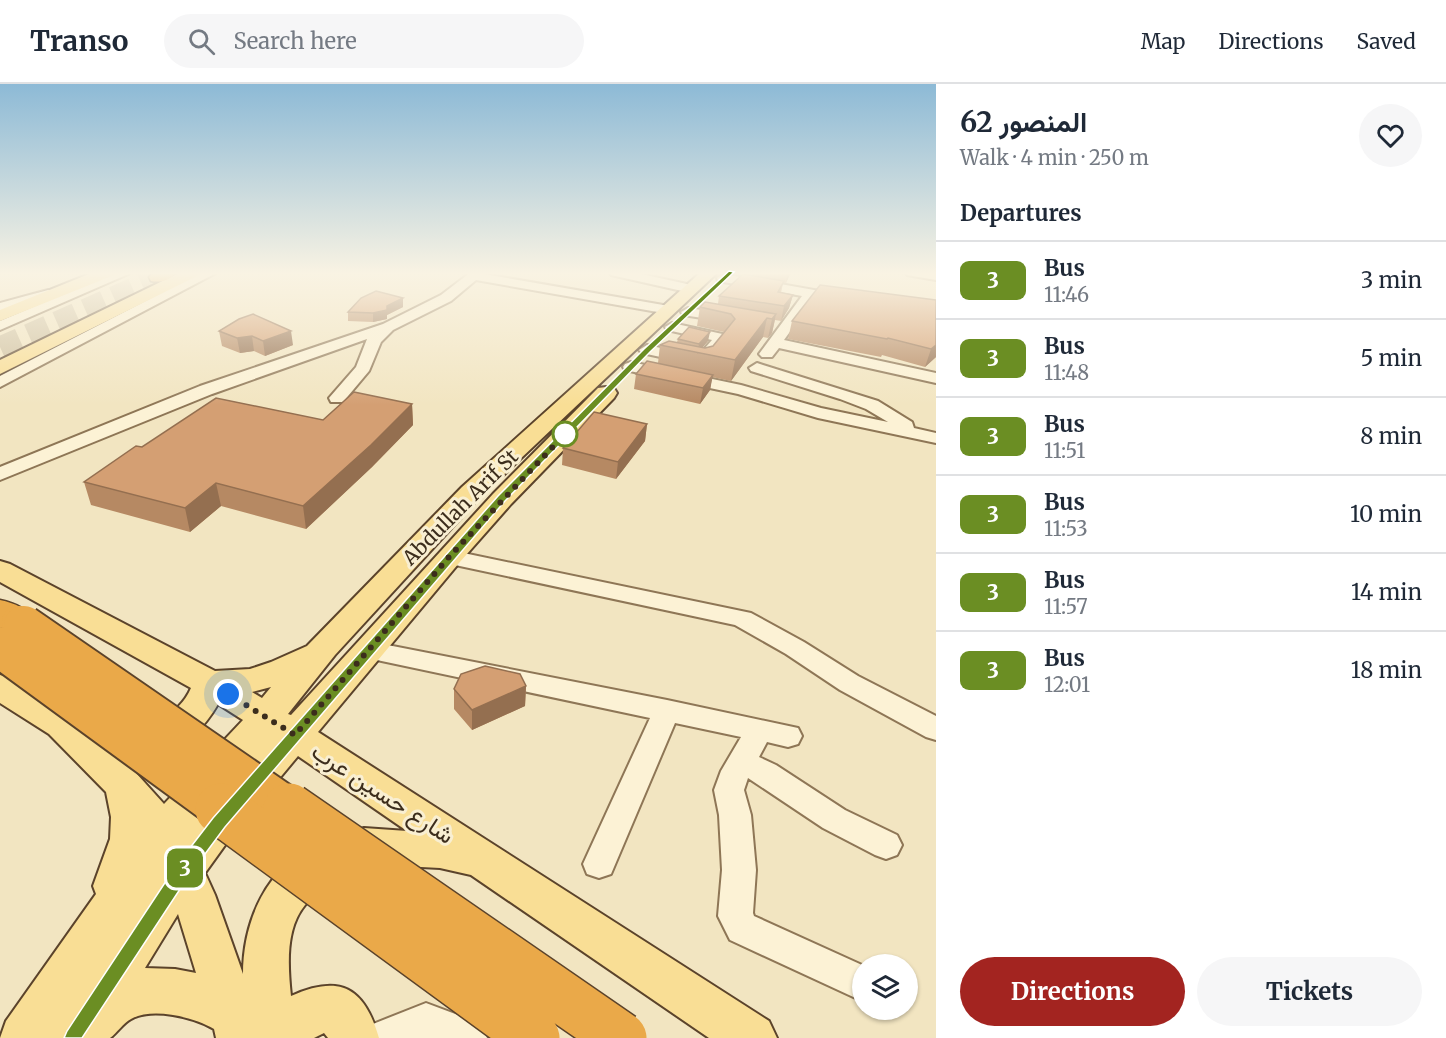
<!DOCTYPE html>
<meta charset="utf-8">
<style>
body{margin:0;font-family:Merriweather,Vazirmatn,serif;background:#f6f6f7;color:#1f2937;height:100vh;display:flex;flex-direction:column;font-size:22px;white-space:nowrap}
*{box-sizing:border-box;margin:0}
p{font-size:20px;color:#747a83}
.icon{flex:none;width:33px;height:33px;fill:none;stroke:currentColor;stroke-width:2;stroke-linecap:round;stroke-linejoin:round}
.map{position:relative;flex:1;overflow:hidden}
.side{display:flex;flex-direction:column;background:#fff;width:510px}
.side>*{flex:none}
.badge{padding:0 12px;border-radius:9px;font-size:21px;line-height:39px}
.tools{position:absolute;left:852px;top:870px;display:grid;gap:12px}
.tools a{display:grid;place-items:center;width:66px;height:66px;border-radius:50%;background:#fff;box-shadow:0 2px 4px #0004;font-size:30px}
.you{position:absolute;width:30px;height:30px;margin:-15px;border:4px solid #fff;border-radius:50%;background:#1a73e8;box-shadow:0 0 0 9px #1a73e833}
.map>.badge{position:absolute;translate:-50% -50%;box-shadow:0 0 0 3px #fff}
h2{padding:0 24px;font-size:22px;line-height:54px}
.round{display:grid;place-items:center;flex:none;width:63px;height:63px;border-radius:32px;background:#f6f6f7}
.summary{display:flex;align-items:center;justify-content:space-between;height:102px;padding:0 24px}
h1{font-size:28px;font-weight:700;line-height:45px}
.button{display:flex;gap:12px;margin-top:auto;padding:12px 24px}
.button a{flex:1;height:69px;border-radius:36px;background:#a32420;color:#fff;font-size:24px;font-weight:700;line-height:69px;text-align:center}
.button a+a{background:#f6f6f7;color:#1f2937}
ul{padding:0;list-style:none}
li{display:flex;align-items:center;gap:18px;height:78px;padding:0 24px;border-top:2px solid #e0e1e3}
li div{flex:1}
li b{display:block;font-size:22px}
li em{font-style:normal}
li .badge{min-width:66px;font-weight:700;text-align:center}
header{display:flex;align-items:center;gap:36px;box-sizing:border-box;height:84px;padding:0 30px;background:#fff;border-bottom:2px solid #e0e1e3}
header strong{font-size:28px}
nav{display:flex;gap:33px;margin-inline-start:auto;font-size:21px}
.search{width:420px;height:54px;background:#f6f6f7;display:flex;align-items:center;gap:15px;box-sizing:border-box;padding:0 21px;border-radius:33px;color:#747a83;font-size:22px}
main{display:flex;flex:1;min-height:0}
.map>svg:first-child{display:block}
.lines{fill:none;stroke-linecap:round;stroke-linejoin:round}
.highway-tunnel{stroke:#cec0a0;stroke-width:21;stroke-dasharray:21 10;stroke-linecap:butt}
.minor-casing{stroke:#8e7656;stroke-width:4}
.major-casing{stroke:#5b432b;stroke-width:4}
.highway-casing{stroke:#5b432b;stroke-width:3}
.minor{fill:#fcf2d5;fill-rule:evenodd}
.major{fill:#f9de95;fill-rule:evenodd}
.highway{fill:#eaa949;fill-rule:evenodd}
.highway-bridge-far2-casing{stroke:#5b432b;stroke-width:35;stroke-linecap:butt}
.highway-bridge-far1-casing{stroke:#5b432b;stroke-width:44;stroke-linecap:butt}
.highway-bridge-casing{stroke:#5b432b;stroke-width:54;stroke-linecap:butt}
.highway-bridge-far2{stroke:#eaa949;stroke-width:32}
.highway-bridge-far1{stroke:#eaa949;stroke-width:40}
.highway-bridge{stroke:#eaa949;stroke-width:51}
.wall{fill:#b68963}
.shaded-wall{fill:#946f50}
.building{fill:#d49f73;stroke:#946f50;stroke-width:1.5}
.line{fill:#6b8e23;stroke:#fff;stroke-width:1.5}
.walk{stroke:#3c2d1c;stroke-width:6;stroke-dasharray:0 10.8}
.stop-dot{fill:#fff;stroke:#6b8e23;stroke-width:3}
.labels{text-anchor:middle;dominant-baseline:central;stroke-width:6;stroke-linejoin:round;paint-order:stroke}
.street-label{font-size:20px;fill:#3c2d1c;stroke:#f9efd2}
.near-street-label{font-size:24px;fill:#3c2d1c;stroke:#f9efd2}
</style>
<header>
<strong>Transo</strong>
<div class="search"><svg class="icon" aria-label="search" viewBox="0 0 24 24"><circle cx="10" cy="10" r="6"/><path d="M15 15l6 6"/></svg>Search here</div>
<nav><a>Map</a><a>Directions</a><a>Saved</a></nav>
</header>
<main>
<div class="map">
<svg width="936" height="954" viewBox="0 0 936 954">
<rect width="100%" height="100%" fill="#f2e5c1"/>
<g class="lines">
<path class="highway-tunnel" d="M 0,263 L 158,193"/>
<defs>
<path id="minor" d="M 116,188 L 133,188 L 0,246 L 0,237 Z
M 202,188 L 218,188 L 0,303 L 0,292 Z
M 471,188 L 485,188 L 484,190 L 669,222 L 676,226 L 669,230 L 476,196 L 451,217 L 393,246 L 381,258 L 369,287 L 343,318 L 331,318 L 329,314 L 356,283 L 367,255 L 212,310 L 0,396 L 0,383 L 200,302 L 383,240 L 441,211 Z
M 609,188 L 632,188 L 696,202 L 698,205 L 691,209 L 611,191 Z
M 905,188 L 936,188 L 936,196 L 907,191 Z
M 723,190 L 848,212 L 850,215 L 843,219 L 814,214 L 784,256 L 936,289 L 936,299 L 779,264 L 772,273 L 762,273 L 759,270 L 802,212 L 718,197 L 717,194 Z
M 48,206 L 53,207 L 55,210 L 53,213 L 0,227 L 0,219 Z
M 688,224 L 728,230 L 735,234 L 728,238 L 683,231 L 681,228 Z
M 672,239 L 727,251 L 729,254 L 708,280 L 702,282 L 642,269 L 639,266 L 647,261 L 698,272 L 712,256 L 667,246 L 665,243 Z
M 631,278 L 741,301 L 821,324 L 888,338 L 866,325 L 840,315 L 751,287 L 749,284 L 757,279 L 763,281 L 878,317 L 912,338 L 914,344 L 936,349 L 936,359 L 818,334 L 738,310 L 625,286 L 623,283 L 625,280 Z
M 449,466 L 751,529 L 804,558 L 858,592 L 936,632 L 936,656 L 926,653 L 840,606 L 786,570 L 735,541 L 441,478 L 438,473 L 441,468 Z
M 367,557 L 667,616 L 798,644 L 802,652 L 798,660 L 788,663 L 767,658 L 759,673 L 776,681 L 845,726 L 897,751 L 902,761 L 897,771 L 886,775 L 875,771 L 823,744 L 748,694 L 744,706 L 751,731 L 756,786 L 753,829 L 754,832 L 862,881 L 862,917 L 730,856 L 718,832 L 722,786 L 719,731 L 714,706 L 721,687 L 741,653 L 675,639 L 611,790 L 599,794 L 587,790 L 583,780 L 650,634 L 358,572 L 354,566 L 358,560 Z
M 426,919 L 482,940 L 487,954 L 368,954 L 373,940 Z"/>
<path id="major" d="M 94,188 L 116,188 L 114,191 L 0,237 L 0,226 Z
M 181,188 L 201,188 L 199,191 L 0,290 L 0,276 Z
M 701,188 L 718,188 L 480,413 L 335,571 L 288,630 L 291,631 L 493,410 L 598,304 L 606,303 L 614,304 L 617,309 L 614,314 L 511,420 L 459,479 L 318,648 L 769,937 L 777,954 L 709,954 L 471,791 L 440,784 L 364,780 L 353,783 L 339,778 L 333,765 L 339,752 L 364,744 L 407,747 L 298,672 L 233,750 L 205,789 L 215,811 L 243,890 C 243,839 266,781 317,763 L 332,768 L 338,781 C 330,798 317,807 305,821 C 285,845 288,883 291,912 C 340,890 364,903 379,954 L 328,954 L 324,949 L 314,954 L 216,954 L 214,945 C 194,933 152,923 131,935 C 123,939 117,949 110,954 L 0,954 L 6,937 L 96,810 L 93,802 L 110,755 L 111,733 L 106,708 L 49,650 L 0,619 L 0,591 L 12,594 L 75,632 L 136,689 L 164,720 L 243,636 L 218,620 C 204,644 187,661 160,670 L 147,666 L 142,656 C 153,635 179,632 191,604 L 0,498 L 0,477 L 10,480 L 215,587 L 250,585 L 271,578 L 307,562 L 462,403 ZM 271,603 L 262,614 L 252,608 ZM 178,830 L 196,889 L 175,885 L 145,884 Z"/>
<path id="highway" d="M 154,188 L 177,188 C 171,196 161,199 151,197 L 149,193 Z
M 0,516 C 15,519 28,525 36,538 L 31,546 L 18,550 L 0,543 Z"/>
</defs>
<use href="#minor" class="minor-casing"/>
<use href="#major" class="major-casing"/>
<use href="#highway" class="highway-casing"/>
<use href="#minor" class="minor"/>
<use href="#major" class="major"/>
<use href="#highway" class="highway"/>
<defs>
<path id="highway-bridge-far2" d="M 18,538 L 26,544"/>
<path id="highway-bridge-far1" d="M 24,542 L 291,726
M 0,563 L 223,726"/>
<path id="highway-bridge" d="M 221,725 L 534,954
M 289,725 L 621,954"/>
</defs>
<use href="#highway-bridge-far2" class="highway-bridge-far2-casing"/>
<use href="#highway-bridge-far1" class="highway-bridge-far1-casing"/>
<use href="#highway-bridge" class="highway-bridge-casing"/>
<use href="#highway-bridge-far2" class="highway-bridge-far2"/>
<use href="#highway-bridge-far1" class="highway-bridge-far1"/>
<use href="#highway-bridge" class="highway-bridge"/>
</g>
<path class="wall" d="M 753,188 L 791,188 L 786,199 L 783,199 L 781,209 L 793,211 L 789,224 L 781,237 L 775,236 L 772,249 L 768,254 L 763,253 L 731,297 L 712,293 L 710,306 L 700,320 L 634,305 L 636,290 L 658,279 L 660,261 L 677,258 L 678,255 L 708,257 L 702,264 L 705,264 L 713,262 L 724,248 L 697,242 L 700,223 L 718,220 L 719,212 L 752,192 Z
M 403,214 L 403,223 L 387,231 L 387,235 L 373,238 L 348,237 L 348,228 Z
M 936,216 L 936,273 L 925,283 L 882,271 L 881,273 L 788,255 L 792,237 Z
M 239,235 L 293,261 L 265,272 L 254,267 L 240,269 L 222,262 L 219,247 Z
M 412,320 L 413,341 L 372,383 L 306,445 L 221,422 L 190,448 L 91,421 L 84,398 L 142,363 L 323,336 Z
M 647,340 L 645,357 L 616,395 L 562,381 L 563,364 Z
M 526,602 L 525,622 L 472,646 L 454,625 L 454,605 Z"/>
<path class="shaded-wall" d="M 788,188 L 791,188 L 786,199 Z
M 793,211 L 789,224 L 781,237 L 784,222 Z
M 403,214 L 403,223 L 387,231 L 387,235 L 373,238 L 373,229 Z
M 776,230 L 772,249 L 768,254 L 772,235 Z
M 767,234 L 763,253 L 731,297 L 735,276 Z
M 291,247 L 293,261 L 265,272 L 263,257 Z
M 710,248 L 708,257 L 697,270 L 699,260 Z
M 252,252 L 254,267 L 240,269 L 237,254 Z
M 936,261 L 936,273 L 925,283 L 931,265 Z
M 713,291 L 710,306 L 700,320 L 703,304 Z
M 412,320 L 413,341 L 372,383 L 306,445 L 303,422 Z
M 647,340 L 645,357 L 616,395 L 618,378 Z
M 216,399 L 221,422 L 190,448 L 185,424 Z
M 526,602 L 525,622 L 472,646 L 472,626 Z"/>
<path class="building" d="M 743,190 L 784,197 L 778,208 L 793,211 L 784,222 L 719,212 Z
M 820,201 L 936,216 L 936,261 L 931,265 L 888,254 L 887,255 L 792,237 Z
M 376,207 L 403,214 L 387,222 L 387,226 L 373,229 L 348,228 L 361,214 Z
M 705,218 L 776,230 L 772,235 L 767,234 L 735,276 L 660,261 L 669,257 L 705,264 L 713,262 L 735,235 L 731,230 L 700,223 Z
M 253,230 L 291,247 L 263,257 L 252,252 L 237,254 L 219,247 L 239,235 Z
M 689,243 L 710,248 L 699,260 L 678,255 Z
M 647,277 L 713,291 L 703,304 L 636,290 Z
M 354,308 L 412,320 L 371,361 L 303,422 L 216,399 L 185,424 L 84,398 L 136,362 L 142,363 L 216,314 L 323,336 Z
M 594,328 L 647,340 L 618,378 L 563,364 Z
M 485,582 L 520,590 L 526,602 L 472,626 L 454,605 L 461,590 Z"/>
<linearGradient id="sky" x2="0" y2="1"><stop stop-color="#8dbad6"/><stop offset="0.59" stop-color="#f9f3e3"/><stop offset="1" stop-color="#f9f3e3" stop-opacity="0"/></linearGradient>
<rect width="936" height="321" fill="url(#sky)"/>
<path class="line" d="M 729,187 L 734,188 L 650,268 L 505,417 L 225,743 L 188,793 L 82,954 L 64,954 L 67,947 L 176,782 L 213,734 L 498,412 L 644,265 Z"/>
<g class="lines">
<path class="walk" d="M 228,610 L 295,651 L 449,473 L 565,350"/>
</g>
<circle class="stop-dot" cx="565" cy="350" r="12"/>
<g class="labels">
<g class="street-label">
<text transform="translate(460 423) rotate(-45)">Abdullah Arif St</text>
</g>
<g class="near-street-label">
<text transform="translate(383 709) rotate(33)">شارع حسين عرب</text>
</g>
</g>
</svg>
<div class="tools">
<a><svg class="icon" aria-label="layers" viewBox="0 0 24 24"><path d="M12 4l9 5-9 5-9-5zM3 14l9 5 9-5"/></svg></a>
</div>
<div class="you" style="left:228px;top:610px"></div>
<b class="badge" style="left:185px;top:784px;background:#6b8e23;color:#fff">3</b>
</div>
<section class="side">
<div class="summary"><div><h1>المنصور 62</h1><p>Walk · 4 min · 250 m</p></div><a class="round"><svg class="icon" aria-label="heart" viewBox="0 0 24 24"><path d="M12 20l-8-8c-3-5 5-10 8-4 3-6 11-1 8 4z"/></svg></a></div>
<h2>Departures</h2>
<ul>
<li><span class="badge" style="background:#6b8e23;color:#fff">3</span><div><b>Bus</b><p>11:46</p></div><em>3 min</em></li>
<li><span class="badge" style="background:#6b8e23;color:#fff">3</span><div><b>Bus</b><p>11:48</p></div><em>5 min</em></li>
<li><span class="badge" style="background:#6b8e23;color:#fff">3</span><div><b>Bus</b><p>11:51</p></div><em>8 min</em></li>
<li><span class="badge" style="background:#6b8e23;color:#fff">3</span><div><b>Bus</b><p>11:53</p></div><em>10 min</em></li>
<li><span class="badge" style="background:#6b8e23;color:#fff">3</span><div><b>Bus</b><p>11:57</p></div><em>14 min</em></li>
<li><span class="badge" style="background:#6b8e23;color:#fff">3</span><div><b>Bus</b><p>12:01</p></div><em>18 min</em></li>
</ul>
<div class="button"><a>Directions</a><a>Tickets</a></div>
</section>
</main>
